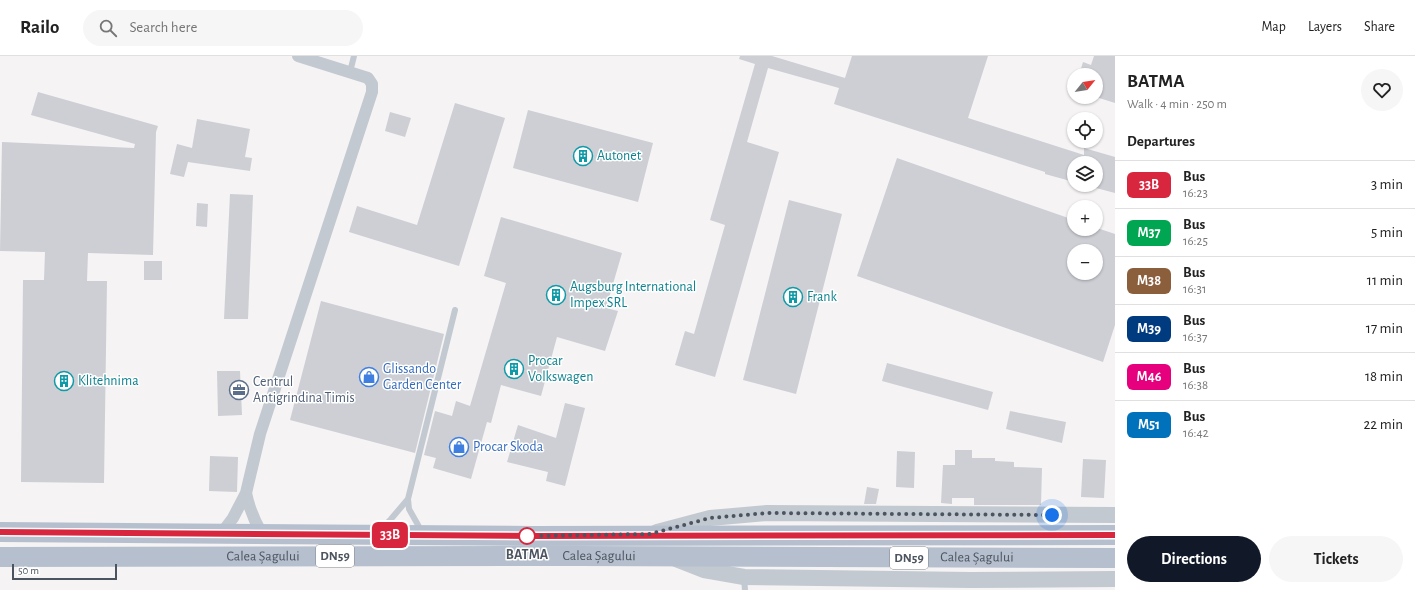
<!DOCTYPE html>
<meta charset="utf-8">
<style>
body{margin:0;font-family:"Alegreya Sans",sans-serif;background:#f6f6f6;color:#222;height:100vh;display:flex;flex-direction:column;font-size:15px;white-space:nowrap}
*{box-sizing:border-box;margin:0}
p{font-size:13px;color:#767676}
.icon{flex:none;width:22px;height:22px;fill:none;stroke:currentColor;stroke-width:2;stroke-linecap:round;stroke-linejoin:round}
.map{position:relative;flex:1;overflow:hidden}
.details{display:flex;flex-direction:column;background:#fff;width:300px}
.details>*{flex:none}
.badge{padding:0 8px;border-radius:6px;font-size:14px;line-height:26px}
.needle{width:26px;rotate:60deg}
.controls{position:absolute;left:1067px;top:12px;display:grid;gap:8px}
.controls a{display:grid;place-items:center;width:36px;height:36px;border-radius:50%;background:#fff;box-shadow:0 1px 3px #0004;font-size:20px}
.scale{position:absolute;left:12px;bottom:10px;width:105px;box-sizing:border-box;padding-left:4px;border:2px solid #4c545f;border-top:0;font-size:11px;line-height:14px;white-space:nowrap;color:#4c545f;-webkit-text-stroke:3px #fff;paint-order:stroke}
.you{position:absolute;width:20px;height:20px;margin:-10px;border:3px solid #fff;border-radius:50%;background:#1a73e8;box-shadow:0 0 0 6px #1a73e833}
.map>.badge{position:absolute;translate:-50% -50%;box-shadow:0 0 0 2px #fff}
h2{padding:0 12px;font-size:15px;line-height:36px}
.round{display:grid;place-items:center;flex:none;width:42px;height:42px;border-radius:21px;background:#f6f6f6}
.overview{display:flex;align-items:center;justify-content:space-between;height:68px;padding:0 12px}
h1{font-size:19px;font-weight:600;line-height:30px}
.primary-button{display:flex;gap:8px;margin-top:auto;padding:8px 12px}
.primary-button a{flex:1;height:46px;border-radius:24px;background:#111827;color:#fff;font-size:16px;font-weight:600;line-height:46px;text-align:center}
.primary-button a+a{background:#f6f6f6;color:#222}
ul{padding:0;list-style:none}
li{display:flex;align-items:center;gap:12px;height:48px;padding:0 12px;border-top:1px solid #e0e0e0}
li div{flex:1}
li b{display:block;font-size:15px}
li em{font-style:normal}
li .badge{min-width:44px;font-weight:700;text-align:center}
header{display:flex;align-items:center;gap:24px;box-sizing:border-box;height:56px;padding:0 20px;background:#fff;border-bottom:1px solid #e0e0e0}
header strong{font-size:19px}
nav{display:flex;gap:22px;margin-inline-start:auto;font-size:14px}
.search{width:280px;height:36px;background:#f6f6f6;display:flex;align-items:center;gap:10px;box-sizing:border-box;padding:0 14px;border-radius:22px;color:#767676;font-size:15px}
main{display:flex;flex:1;min-height:0}
.map>svg:first-child{display:block}
.building{fill:#cdcfd5;fill-rule:evenodd}
.lines{fill:none;stroke-linecap:round;stroke-linejoin:round}
.service{stroke:#c2c9d0;stroke-width:6}
.minor{stroke:#c2c9d0;stroke-width:12}
.tertiary{stroke:#c2c9d0;stroke-width:16}
.primary{stroke:#b5bfce;stroke-width:20}
.line-casing{stroke:#fff;stroke-width:9}
.line{stroke:#d7263d;stroke-width:6}
.walk{stroke:#4c545f;stroke-width:4;stroke-dasharray:0 7.2}
.stop-dot{fill:#fff;stroke:#d7263d;stroke-width:2}
.labels{text-anchor:middle;dominant-baseline:central;stroke-width:3;stroke-linejoin:round;paint-order:stroke}
.shield{fill:#fff;stroke:#82878f;stroke-width:1}
.shield-label{font-size:13px;font-weight:bold;fill:#4c545f}
.culture-label{font-size:14px;fill:#0d838f;stroke:#fff;text-anchor:start}
.shop-label{font-size:14px;fill:#366cbe;stroke:#fff;text-anchor:start}
.service-label{font-size:14px;fill:#4e5e75;stroke:#fff;text-anchor:start}
.stop-label{font-size:14px;font-weight:bold;fill:#4c545f;stroke:#fff}
.street-label{font-size:14px;fill:#4c545f;stroke:#fff}
</style>
<header>
<strong>Railo</strong>
<div class="search"><svg class="icon" aria-label="search" viewBox="0 0 24 24"><circle cx="10" cy="10" r="6"/><path d="M15 15l6 6"/></svg>Search here</div>
<nav><a>Map</a><a>Layers</a><a>Share</a></nav>
</header>
<main>
<div class="map">
<svg width="1115" height="534" viewBox="0 0 1115 534">
<rect width="100%" height="100%" fill="#f5f3f3"/>
<path class="building" d="M 740,0 L 772,0 L 845,22 L 852,0 L 988,0 L 968,62 L 1084,99 L 1084,92 L 1115,101 L 1115,137 L 1096,132 L 1096,107 L 1074,107 L 1074,126 L 1045,118 L 1045,116 L 834,48 L 839,32 L 768,12 L 747,86 L 779,96 L 715,321 L 675,309 L 685,275 L 694,278 L 725,169 L 710,164 L 755,8 L 739,3 Z
M 1094,0 L 1115,0 L 1115,47 L 1096,41 L 1096,19 L 1079,19 L 1083,6 L 1091,9 Z
M 38,36 L 158,70 L 156,76 L 153,199 L 88,197 L 87,225 L 107,225 L 104,427 L 21,426 L 23,224 L 44,224 L 45,196 L 0,195 L 2,86 L 134,92 L 135,88 L 31,59 Z
M 455,47 L 505,62 L 459,210 L 349,176 L 357,150 L 417,169 Z
M 528,54 L 653,87 L 638,146 L 513,112 Z
M 390,56 L 411,62 L 405,81 L 385,75 Z
M 197,63 L 250,73 L 245,101 L 252,102 L 250,115 L 188,106 L 184,121 L 170,118 L 177,88 L 192,92 Z
M 897,102 L 1074,164 L 1074,173 L 1100,173 L 1115,178 L 1115,269 L 1103,306 L 857,220 ZM 1074,195 L 1096,195 L 1096,217 L 1074,217 Z
M 230,138 L 253,139 L 248,263 L 224,263 Z
M 789,144 L 842,158 L 796,338 L 743,324 Z
M 197,147 L 208,148 L 207,171 L 196,170 Z
M 501,161 L 622,197 L 606,252 L 618,255 L 605,295 L 557,281 L 541,340 L 501,329 L 491,367 L 487,366 L 471,423 L 433,412 L 436,402 L 424,399 L 435,355 L 452,360 L 456,345 L 470,350 L 506,227 L 484,220 Z
M 144,205 L 162,205 L 162,224 L 144,224 Z
M 321,245 L 444,278 L 415,397 L 290,364 Z
M 887,307 L 993,336 L 988,354 L 882,325 Z
M 217,315 L 240,315 L 242,359 L 218,360 Z
M 565,347 L 585,352 L 565,430 L 546,425 L 548,416 L 507,406 L 518,369 L 556,382 Z
M 1010,355 L 1066,366 L 1062,387 L 1006,373 Z
M 955,394 L 972,394 L 972,402 L 995,402 L 995,405 L 1014,406 L 1014,411 L 1042,412 L 1041,449 L 974,449 L 974,442 L 952,442 L 952,448 L 941,447 L 943,409 L 955,409 Z
M 897,395 L 915,396 L 914,432 L 896,431 Z
M 210,400 L 238,401 L 237,436 L 209,435 Z
M 1083,403 L 1106,404 L 1104,442 L 1081,441 Z
M 867,431 L 879,433 L 876,448 L 864,448 Z"/>
<g class="lines">
<path class="service" d="M 350,16 L 354,0
M 408,443 L 409,453 L 422,476
M 380,474 L 391,463 L 408,443 L 455,254
M 744,522 L 745,534"/>
<path class="minor" d="M 246,437 C 249,452 254,464 262,478
M 221,478 L 233,462 L 246,437 L 260,378 L 372,36 L 372,28 L 368,22 L 298,0"/>
<path class="tertiary" d="M 657,476 L 710,462 L 767,457 L 1115,459
M 676,503 L 704,514 L 744,521 L 970,524 L 1115,523"/>
<g class="primary">
<path d="M 0,476 L 533,480 L 1115,479"/>
<path id="s1" d="M 0,501 L 579,500 L 1115,502"/>
</g>
</g>
<g class="lines">
<defs>
<path id="line" d="M 0,476 L 534,480 L 1115,479"/>
</defs>
<use href="#line" class="line-casing"/>
<use href="#line" class="line"/>
<path class="walk" d="M 527,480 L 650,478 L 710,462 L 767,457 L 1052,459"/>
</g>
<defs>
<symbol id="building-ring" viewBox="-11 -11 22 22"><circle r="9.5" fill="#fff" stroke="#0f9aa8" stroke-width="1.5"/><path d="M-4-6H4V6H1V3H-1V6H-4ZM-2.5-4.3h1.7v1.8h-1.7ZM.8-4.3h1.7v1.8H.8ZM-2.5-1h1.7V.8h-1.7ZM.8-1h1.7V.8H.8Z" fill="#0f9aa8"/></symbol>
<symbol id="shop-ring" viewBox="-11 -11 22 22"><circle r="9.5" fill="#fff" stroke="#3f7fe0" stroke-width="1.5"/><path d="M-5-2.5h2.3a2.7 3.5 0 0 1 5.4 0H5L5.5 6h-11ZM-1.5-2.5h3a1.5 2.3 0 0 0-3 0Z" fill="#3f7fe0"/></symbol>
<symbol id="office-ring" viewBox="-11 -11 22 22"><circle r="9.5" fill="#fff" stroke="#5c6f8a" stroke-width="1.5"/><path d="M-6-3h4V-5.5h4V-3h4V5H-6ZM-1-4.5V-3h2v-1.5ZM-6 0V1H6V0Z" fill="#5c6f8a"/></symbol>
</defs>
<g fill-rule="evenodd">
<use href="#building-ring" x="572" y="89" width="22" height="22"/>
<use href="#building-ring" x="545" y="228" width="22" height="22"/>
<use href="#building-ring" x="782" y="230" width="22" height="22"/>
<use href="#building-ring" x="503" y="302" width="22" height="22"/>
<use href="#shop-ring" x="358" y="310" width="22" height="22"/>
<use href="#building-ring" x="53" y="314" width="22" height="22"/>
<use href="#office-ring" x="228" y="323" width="22" height="22"/>
<use href="#shop-ring" x="448" y="380" width="22" height="22"/>
</g>
<circle class="stop-dot" cx="527" cy="480" r="8"/>
<g class="labels">
<g class="shield">
<rect x="316" y="489" width="38" height="22" rx="3"/>
<rect x="890" y="491" width="38" height="22" rx="3"/>
</g>
<g class="shield-label">
<text x="335" y="500">DN59</text>
<text x="909" y="502">DN59</text>
</g>
<g class="culture-label">
<text x="597" y="100">Autonet</text>
<text x="570" y="231">Augsburg International<tspan x="570" dy="16">Impex SRL</tspan></text>
<text x="807" y="241">Frank</text>
<text x="528" y="305">Procar<tspan x="528" dy="16">Volkswagen</tspan></text>
<text x="78" y="325">Klitehnima</text>
</g>
<g class="shop-label">
<text x="383" y="313">Glissando<tspan x="383" dy="16">Garden Center</tspan></text>
<text x="473" y="391">Procar Skoda</text>
</g>
<g class="service-label">
<text x="253" y="326">Centrul<tspan x="253" dy="16">Antigrindina Timis</tspan></text>
</g>
<g class="stop-label">
<text x="527" y="499">BATMA</text>
</g>
<g class="street-label">
<text stroke="none"><textPath href="#s1" startOffset="263">Calea Șagului</textPath></text>
<text stroke="none"><textPath href="#s1" startOffset="599">Calea Șagului</textPath></text>
<text stroke="none"><textPath href="#s1" startOffset="977">Calea Șagului</textPath></text>
</g>
</g>
</svg>
<div class="controls">
<a><svg class="needle" viewBox="-14 -14 28 28"><path d="M0-13l5 13h-10z" fill="#e53935"/><path d="M0 13l5-13h-10z" fill="#767676"/></svg></a>
<a><svg class="icon" aria-label="locate" viewBox="0 0 24 24"><circle cx="12" cy="12" r="6"/><path d="M12 2v4M12 18v4M2 12h4M18 12h4"/></svg></a>
<a><svg class="icon" aria-label="layers" viewBox="0 0 24 24"><path d="M12 4l9 5-9 5-9-5zM3 14l9 5 9-5"/></svg></a>
<a>+</a>
<a>−</a>
</div>
<div class="scale">50 m</div>
<div class="you" style="left:1052px;top:459px"></div>
<b class="badge" style="left:390px;top:479px;background:#d7263d;color:#fff">33B</b>
</div>
<section class="details">
<div class="overview"><div><h1>BATMA</h1><p>Walk · 4 min · 250 m</p></div><a class="round"><svg class="icon" aria-label="heart" viewBox="0 0 24 24"><path d="M12 20l-8-8c-3-5 5-10 8-4 3-6 11-1 8 4z"/></svg></a></div>
<h2>Departures</h2>
<ul>
<li><span class="badge" style="background:#d7263d;color:#fff">33B</span><div><b>Bus</b><p>16:23</p></div><em>3 min</em></li>
<li><span class="badge" style="background:#00a651;color:#fff">M37</span><div><b>Bus</b><p>16:25</p></div><em>5 min</em></li>
<li><span class="badge" style="background:#8b5e3c;color:#fff">M38</span><div><b>Bus</b><p>16:31</p></div><em>11 min</em></li>
<li><span class="badge" style="background:#003b80;color:#fff">M39</span><div><b>Bus</b><p>16:37</p></div><em>17 min</em></li>
<li><span class="badge" style="background:#e6007e;color:#fff">M46</span><div><b>Bus</b><p>16:38</p></div><em>18 min</em></li>
<li><span class="badge" style="background:#0072bc;color:#fff">M51</span><div><b>Bus</b><p>16:42</p></div><em>22 min</em></li>
</ul>
<div class="primary-button"><a>Directions</a><a>Tickets</a></div>
</section>
</main>
